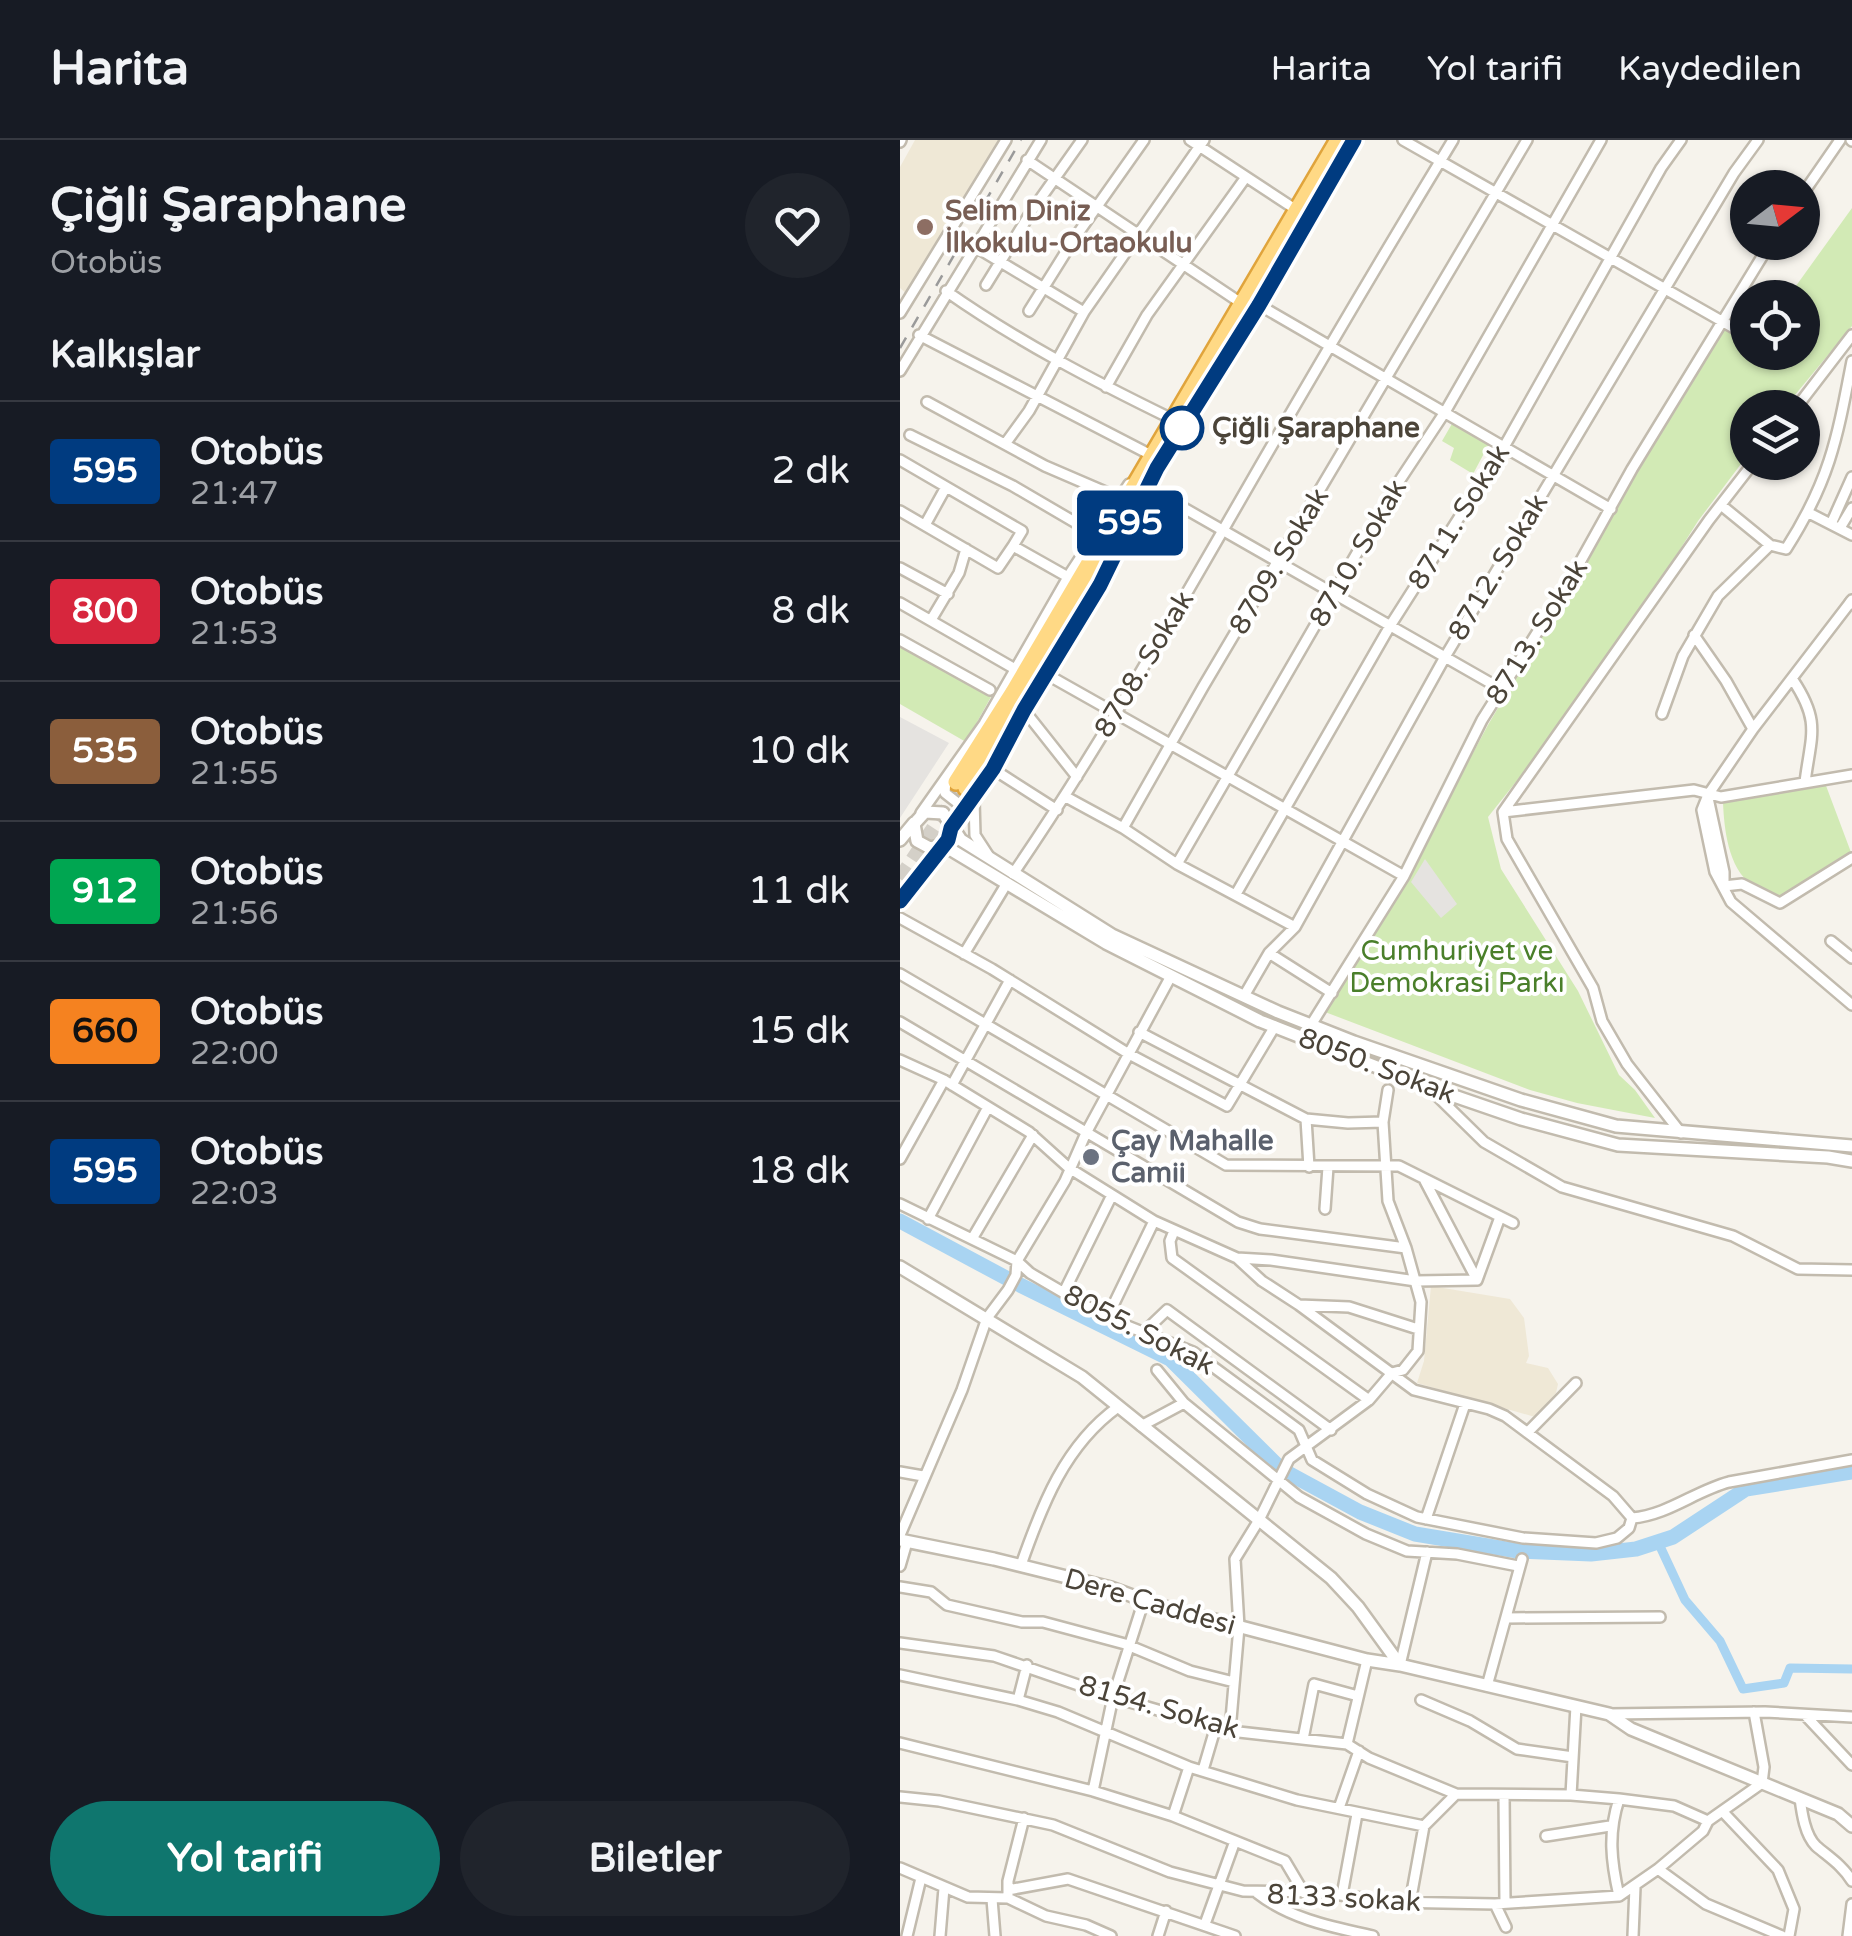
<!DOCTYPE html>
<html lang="tr">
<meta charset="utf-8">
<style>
body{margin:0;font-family:"Varela Round",sans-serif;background:#20242c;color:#f1f3f6;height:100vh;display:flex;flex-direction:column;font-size:38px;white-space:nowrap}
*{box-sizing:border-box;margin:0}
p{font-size:32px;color:#9ea1a6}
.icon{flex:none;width:55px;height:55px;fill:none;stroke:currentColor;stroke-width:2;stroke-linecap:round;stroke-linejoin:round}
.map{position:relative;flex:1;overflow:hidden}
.drawer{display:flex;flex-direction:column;background:#171b24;width:900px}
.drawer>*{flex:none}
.badge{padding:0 20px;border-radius:8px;font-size:35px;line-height:65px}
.needle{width:65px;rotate:74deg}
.controls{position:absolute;left:830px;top:30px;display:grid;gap:20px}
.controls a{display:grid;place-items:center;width:90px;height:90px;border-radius:50%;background:#171b24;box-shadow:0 2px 8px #0004;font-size:50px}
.map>.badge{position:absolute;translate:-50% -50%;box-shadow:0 0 0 5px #fff}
h2{padding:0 50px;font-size:38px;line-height:90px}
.round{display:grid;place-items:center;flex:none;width:105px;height:105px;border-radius:52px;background:#20242c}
.overview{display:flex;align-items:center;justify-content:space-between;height:170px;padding:0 50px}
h1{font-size:48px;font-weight:700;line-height:75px}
.primary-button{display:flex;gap:20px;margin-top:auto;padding:20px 50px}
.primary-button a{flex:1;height:115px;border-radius:60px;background:#0f766e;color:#fff;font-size:40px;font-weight:700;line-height:115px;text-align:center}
.primary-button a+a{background:#20242c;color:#f1f3f6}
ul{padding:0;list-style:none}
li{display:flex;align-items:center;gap:30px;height:140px;padding:0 50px;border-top:2px solid #363941}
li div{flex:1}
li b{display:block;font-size:38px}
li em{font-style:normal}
li .badge{min-width:110px;font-weight:700;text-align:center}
header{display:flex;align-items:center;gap:60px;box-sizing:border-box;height:140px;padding:0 50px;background:#171b24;border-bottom:2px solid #363941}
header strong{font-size:48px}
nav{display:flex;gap:55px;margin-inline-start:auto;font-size:35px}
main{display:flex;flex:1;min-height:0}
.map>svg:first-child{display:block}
.education{fill:#efe8d6}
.green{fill:#d2eab5}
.parking{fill:#e5e3e0}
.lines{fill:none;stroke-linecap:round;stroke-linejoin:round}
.canal{stroke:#a9d4f2;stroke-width:9}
.river{stroke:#a9d4f2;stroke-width:15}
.trunk-tunnel{stroke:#d4d0c8;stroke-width:15;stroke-dasharray:15 8;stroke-linecap:butt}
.minor-casing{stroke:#c2bbae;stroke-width:14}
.tertiary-casing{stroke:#c2bbae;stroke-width:16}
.trunk-casing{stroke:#e0a43c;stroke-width:20}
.minor{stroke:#fff;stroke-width:9}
.tertiary{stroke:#fff;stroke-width:11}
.trunk{stroke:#ffd985;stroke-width:15}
.rail{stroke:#9a9a9a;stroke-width:2.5;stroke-dasharray:12 12;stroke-linecap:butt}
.line-casing{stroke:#fff;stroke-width:22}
.line{stroke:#003b80;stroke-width:15}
.education-dot{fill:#8d6e63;stroke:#fff;stroke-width:4}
.stop-dot{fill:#fff;stroke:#003b80;stroke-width:5}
.worship-dot{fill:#6b7280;stroke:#fff;stroke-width:4}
.labels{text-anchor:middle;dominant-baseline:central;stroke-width:8;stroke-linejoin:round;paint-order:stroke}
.education-label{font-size:28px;font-weight:bold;fill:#785e54;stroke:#fff;text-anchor:start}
.stop-label{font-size:28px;font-weight:bold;fill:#4b4439;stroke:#fff;text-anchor:start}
.street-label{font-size:28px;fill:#4b4439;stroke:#fff}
.park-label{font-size:28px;fill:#4a7f2a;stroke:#fff}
.worship-label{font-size:28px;font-weight:bold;fill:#5b616d;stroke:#fff;text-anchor:start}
</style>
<header>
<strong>Harita</strong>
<nav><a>Harita</a><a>Yol tarifi</a><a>Kaydedilen</a></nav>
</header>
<main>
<section class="drawer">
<div class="overview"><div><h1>Çiğli Şaraphane</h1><p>Otobüs</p></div><a class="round"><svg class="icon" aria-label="heart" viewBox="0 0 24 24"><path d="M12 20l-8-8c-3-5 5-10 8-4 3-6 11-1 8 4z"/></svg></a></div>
<h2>Kalkışlar</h2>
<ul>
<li><span class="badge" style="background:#003b80;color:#fff">595</span><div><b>Otobüs</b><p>21:47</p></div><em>2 dk</em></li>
<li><span class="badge" style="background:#d7263d;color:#fff">800</span><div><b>Otobüs</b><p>21:53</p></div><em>8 dk</em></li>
<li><span class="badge" style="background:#8b5e3c;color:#fff">535</span><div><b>Otobüs</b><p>21:55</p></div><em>10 dk</em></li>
<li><span class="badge" style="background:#00a651;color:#fff">912</span><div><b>Otobüs</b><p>21:56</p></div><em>11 dk</em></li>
<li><span class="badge" style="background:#f58220;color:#111">660</span><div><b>Otobüs</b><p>22:00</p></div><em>15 dk</em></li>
<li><span class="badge" style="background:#003b80;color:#fff">595</span><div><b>Otobüs</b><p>22:03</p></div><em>18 dk</em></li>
</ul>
<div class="primary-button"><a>Yol tarifi</a><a>Biletler</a></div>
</section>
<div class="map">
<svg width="952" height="1796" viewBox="0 0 952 1796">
<rect width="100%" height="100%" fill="#f6f3ec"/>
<path class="education" d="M 15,0 L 103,0 L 8,155 L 0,148 L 0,27 Z
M 531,1146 L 610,1159 L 624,1178 L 629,1216 L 626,1223 L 648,1228 L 658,1244 L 656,1253 L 635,1277 L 517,1243 L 524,1221 Z"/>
<path class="green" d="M 952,68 L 952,186 L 885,267 L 848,268 L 847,316 L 798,381 L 760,441 L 647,603 L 588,677 L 601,729 L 678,851 L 719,935 L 735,950 L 755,978 L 677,963 L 630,950 L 425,872 L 500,749 L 588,585 L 700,394 L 826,187 L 847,200 L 848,212 L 902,212 L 902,158 L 888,157 Z
M 553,282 L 589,304 L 573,334 L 550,320 L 554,308 L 542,301 Z
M 0,503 L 92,555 L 66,602 L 0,564 Z
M 925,643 L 952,715 L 882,757 C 873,753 860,750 852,745 C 828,728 824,688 823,662 Z"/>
<path class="parking" d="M 0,577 L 49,603 L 0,678 Z
M 525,719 L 557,764 L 541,778 L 511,742 Z"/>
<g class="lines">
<path class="canal" d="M 758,1402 L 785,1460 L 820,1501 L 843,1549 L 884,1543 L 890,1528 L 952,1529"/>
<path class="river" d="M 0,1081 L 108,1139
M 118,1144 L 270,1219 L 380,1328
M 388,1333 L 460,1372 L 515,1394 L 618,1411 L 691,1414 L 736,1409 L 773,1397 L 846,1349 L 952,1332"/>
<path class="trunk-tunnel" d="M 0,739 L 43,674 L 66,648"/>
<defs>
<path id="minor" d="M 290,0 L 395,69
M 503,0 L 848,196
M 951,0 L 952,1
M 0,2 L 1,0
M 127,20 L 341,163
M 902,55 L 940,0
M 74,106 L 184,172
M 86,145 L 131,72 L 182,0
M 46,151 C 117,201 194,241 272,279
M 359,165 L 711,369
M 129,171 L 174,99 L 244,0
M 0,173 L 106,0
M 19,195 L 251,315
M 0,231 L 141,0
M 206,247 L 247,175 L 346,37
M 27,262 L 145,326 L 217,357
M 896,268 L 952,195
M 10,295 L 113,346 L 195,394
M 105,304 L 129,271 L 184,172 L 304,0
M 0,320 L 122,391 L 113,406 L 168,437
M 247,347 L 601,549
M 821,365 L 870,405 L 886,409 C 930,340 937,299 952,221
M 0,371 L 98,428 L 113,406
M 909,373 L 952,395
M 931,384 L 952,337
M 25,385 L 46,347
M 940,388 L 952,368
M 0,428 L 48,454
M 952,460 L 853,589 L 808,655 L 802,670 L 815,732 L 831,762 L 952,865
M 0,463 L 115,529
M 31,480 L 59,433 L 66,409
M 794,495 L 826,541 L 853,589
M 0,500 L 90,550
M 154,520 L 213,417
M 146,534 L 504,736
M 893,540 C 921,582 911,595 905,642
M 124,570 L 177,637
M 762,574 L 783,516 L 818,456 L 870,405
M 93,629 L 157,670
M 46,640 L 45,653 L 59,664 L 70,660
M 166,657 L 223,688 L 277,724 L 395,787
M 808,658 L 824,732 L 824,745
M 74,660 L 75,695 L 88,715
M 603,672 L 794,650 L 821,657 L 952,635
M 21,673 L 84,584 L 171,432 L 229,344
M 51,688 L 93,629 L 118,581
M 223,688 L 303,547 L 627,0
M 277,724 L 494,349 L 545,272 L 701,0
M 113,734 C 197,611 270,482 345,352 C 413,234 482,117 553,0
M 824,746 L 842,744 L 880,763 L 952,718
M 336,754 L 490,486 L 604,307 L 761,28 L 781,0
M 0,778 L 92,829 L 229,914 L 327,966 L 375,886
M 931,801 L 952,818
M 369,813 L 432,853
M 64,814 L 107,743
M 0,834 L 326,1025 L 499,1026 L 613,1083
M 344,856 L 369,813 L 395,787 L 545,517 L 834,33 L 858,0
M 0,882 L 338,1082 L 360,1089 L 506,1108
M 411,885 L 504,736 L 582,580 L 669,442 L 732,329 L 871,102
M 239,892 L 406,979 L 448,983 L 483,982
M 0,920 L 44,940 L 129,992 L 169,1028 L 254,1081 L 337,1118 L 371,1120 L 516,1141 L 577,1140 L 600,1077
M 52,945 L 110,840
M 530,949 L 584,1002 L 662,1047 L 833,1096 L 898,1129 L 952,1130
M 406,979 L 409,1027
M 781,993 L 727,924 L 702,881 L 693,848 L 607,699 L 603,672 L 809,380 L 854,322
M 0,1019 L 44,940
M 525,1041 L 577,1140
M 0,1064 L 117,1121 L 130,1133 L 207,1178 L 293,1212 L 399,1290 L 412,1320 L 467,1354 L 517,1377 L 623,1398 L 696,1403 L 717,1398 L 729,1388 L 732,1378
M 425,1069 L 428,1027
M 28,1079 L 88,967
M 274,1091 L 270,1101 L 272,1118 L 469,1260
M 72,1099 L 133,995
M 337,1118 L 362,1141 L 399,1165 L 449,1167 L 518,1189
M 164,1152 L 212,1055
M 399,1165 L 514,1250 L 589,1269 L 605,1276 L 713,1356 L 732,1378 C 768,1375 795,1351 829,1342 L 952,1320
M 207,1178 L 254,1081
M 243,1193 L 267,1170 L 431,1290
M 257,1230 L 284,1263
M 241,1286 L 284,1263 L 399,1357 L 466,1394 L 507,1411 L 557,1414 L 618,1426
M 628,1292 L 676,1243
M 0,1332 L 23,1336
M 526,1379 L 565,1264
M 0,1395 L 62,1250 L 87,1178 L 108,1150 L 116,1135 L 117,1121 L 165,1041 L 186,993 L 271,836
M 121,1425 C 142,1365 165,1305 218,1267
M 0,1426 L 7,1402
M 0,1447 L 31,1452 L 47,1465 L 122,1482 L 143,1482 L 225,1504 L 290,1531 L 334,1542
M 606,1478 L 760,1477
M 0,1503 L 94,1516 L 213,1557 L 330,1591 L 447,1604 L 469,1618 L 556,1654 L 671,1655 L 719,1659 L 774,1666 L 808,1681
M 500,1525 L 527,1412
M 0,1535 L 118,1560 L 158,1572 L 289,1627 L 397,1660 L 524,1686 L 556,1654
M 587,1546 L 622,1419
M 118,1560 L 127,1525
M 521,1560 L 570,1581 L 617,1609 L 673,1617
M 709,1574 L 865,1572 L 952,1577
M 905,1575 L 952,1625
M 330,1591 L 339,1487 L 335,1419 L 359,1380 L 389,1319 L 469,1260 L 492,1233 L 503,1230 L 518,1211 L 521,1162 L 506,1108 L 488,1061 L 483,982 L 488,950
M 403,1599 L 414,1544 L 458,1556
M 0,1603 L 193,1651 L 273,1676 L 385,1721 L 404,1753
M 447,1604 L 467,1520
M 303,1630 L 316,1586
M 193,1651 L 213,1557 L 244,1460
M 604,1655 L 605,1763
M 671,1655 L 676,1566
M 0,1657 L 39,1661 L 153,1685 L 270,1732 L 343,1751 L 419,1752 L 490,1762 L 595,1764 L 719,1756 L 758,1729 L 803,1691 L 808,1681 L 862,1643 L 864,1627 L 854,1572
M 900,1658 C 902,1674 905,1695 916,1706 C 930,1718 942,1725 952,1741
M 439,1668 L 459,1611
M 823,1672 L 878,1730 L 894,1769 L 889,1796
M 273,1676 L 289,1627
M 646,1696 L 710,1686
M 0,1728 L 68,1757 L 108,1758 L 146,1776 L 186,1785 L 211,1796
M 758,1729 L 806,1764 L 882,1796
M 108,1750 L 168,1739 L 335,1796
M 357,1753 C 390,1779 432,1787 473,1796
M 442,1755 L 457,1674
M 108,1756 L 108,1741 L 124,1678
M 719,1756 C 711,1721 708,1693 719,1659
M 92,1759 L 95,1796
M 510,1763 L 524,1686
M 595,1764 L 606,1787
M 305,1784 L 335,1701
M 7,1796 L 21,1738
M 40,1796 L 44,1748
M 258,1796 L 266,1771
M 733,1796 L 735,1747
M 948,1796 L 952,1764"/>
<path id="tertiary" d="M 951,463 L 952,462
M 0,700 L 14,683
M 43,705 L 30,708 L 17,701 L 14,684 L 25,672 L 43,673 L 61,700 L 212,795 L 378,872 L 454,902 L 621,960 L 716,986 L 952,1006
M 43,705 L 206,803 L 360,881 L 528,947 L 621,979 L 718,1005 L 928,1017 L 952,1021
M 0,761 L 43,705
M 0,1127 L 182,1237 L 431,1438 L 458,1467 L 500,1525
M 0,1400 L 94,1419 L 211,1448 L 257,1465 L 467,1520 L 500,1525 L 709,1574 L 731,1589 L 938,1674 L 952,1686"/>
<path id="trunk" d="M 56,642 L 113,552 L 438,0
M 66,648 L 116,572 L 257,328 L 359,165 L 454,0"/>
</defs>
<use href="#minor" class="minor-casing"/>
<use href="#tertiary" class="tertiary-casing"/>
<use href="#trunk" class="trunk-casing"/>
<use href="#minor" class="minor"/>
<use href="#tertiary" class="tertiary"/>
<use href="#trunk" class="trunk"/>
<path class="rail" d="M 0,208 L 121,0"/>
</g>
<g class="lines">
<defs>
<path id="line" d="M 0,761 L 48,700 L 51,688 L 93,629 L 124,570 L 200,445 L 257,328 L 359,165 L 454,0"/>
</defs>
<use href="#line" class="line-casing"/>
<use href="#line" class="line"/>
</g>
<circle class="education-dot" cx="25" cy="87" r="10"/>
<circle class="stop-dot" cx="282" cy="288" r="20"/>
<circle class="worship-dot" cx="191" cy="1017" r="10"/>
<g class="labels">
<g class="education-label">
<text x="45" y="71">Selim Diniz<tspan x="45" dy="32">İlkokulu-Ortaokulu</tspan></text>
</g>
<g class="stop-label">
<text x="312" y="288">Çiğli Şaraphane</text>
</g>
<g class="street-label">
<text transform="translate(559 377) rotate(-58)">8711. Sokak</text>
<text transform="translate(458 413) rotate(-60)">8710. Sokak</text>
<text transform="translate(379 421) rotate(-59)">8709. Sokak</text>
<text transform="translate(598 427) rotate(-59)">8712. Sokak</text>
<text transform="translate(637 492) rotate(-58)">8713. Sokak</text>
<text transform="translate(244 524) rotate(-59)">8708. Sokak</text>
<text transform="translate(477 926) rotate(21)">8050. Sokak</text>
<text transform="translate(239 1190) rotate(27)">8055. Sokak</text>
<text transform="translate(250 1462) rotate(16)">Dere Caddesi</text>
<text transform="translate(259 1567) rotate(16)">8154. Sokak</text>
<text transform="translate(444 1758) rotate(3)">8133 sokak</text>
</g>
<g class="park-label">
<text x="557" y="811">Cumhuriyet ve<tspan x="557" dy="32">Demokrasi Parkı</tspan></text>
</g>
<g class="worship-label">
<text x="211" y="1001">Çay Mahalle<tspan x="211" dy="32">Camii</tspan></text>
</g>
</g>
</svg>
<div class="controls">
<a><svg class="needle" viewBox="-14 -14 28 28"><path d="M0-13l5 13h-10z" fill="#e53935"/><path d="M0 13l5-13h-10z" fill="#9ea1a6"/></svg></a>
<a><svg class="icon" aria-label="locate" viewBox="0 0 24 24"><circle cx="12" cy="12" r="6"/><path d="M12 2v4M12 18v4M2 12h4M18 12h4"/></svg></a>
<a><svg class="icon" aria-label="layers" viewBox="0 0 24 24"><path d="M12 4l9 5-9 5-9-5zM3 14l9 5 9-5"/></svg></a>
</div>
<b class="badge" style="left:230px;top:383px;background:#003b80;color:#fff">595</b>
</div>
</main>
